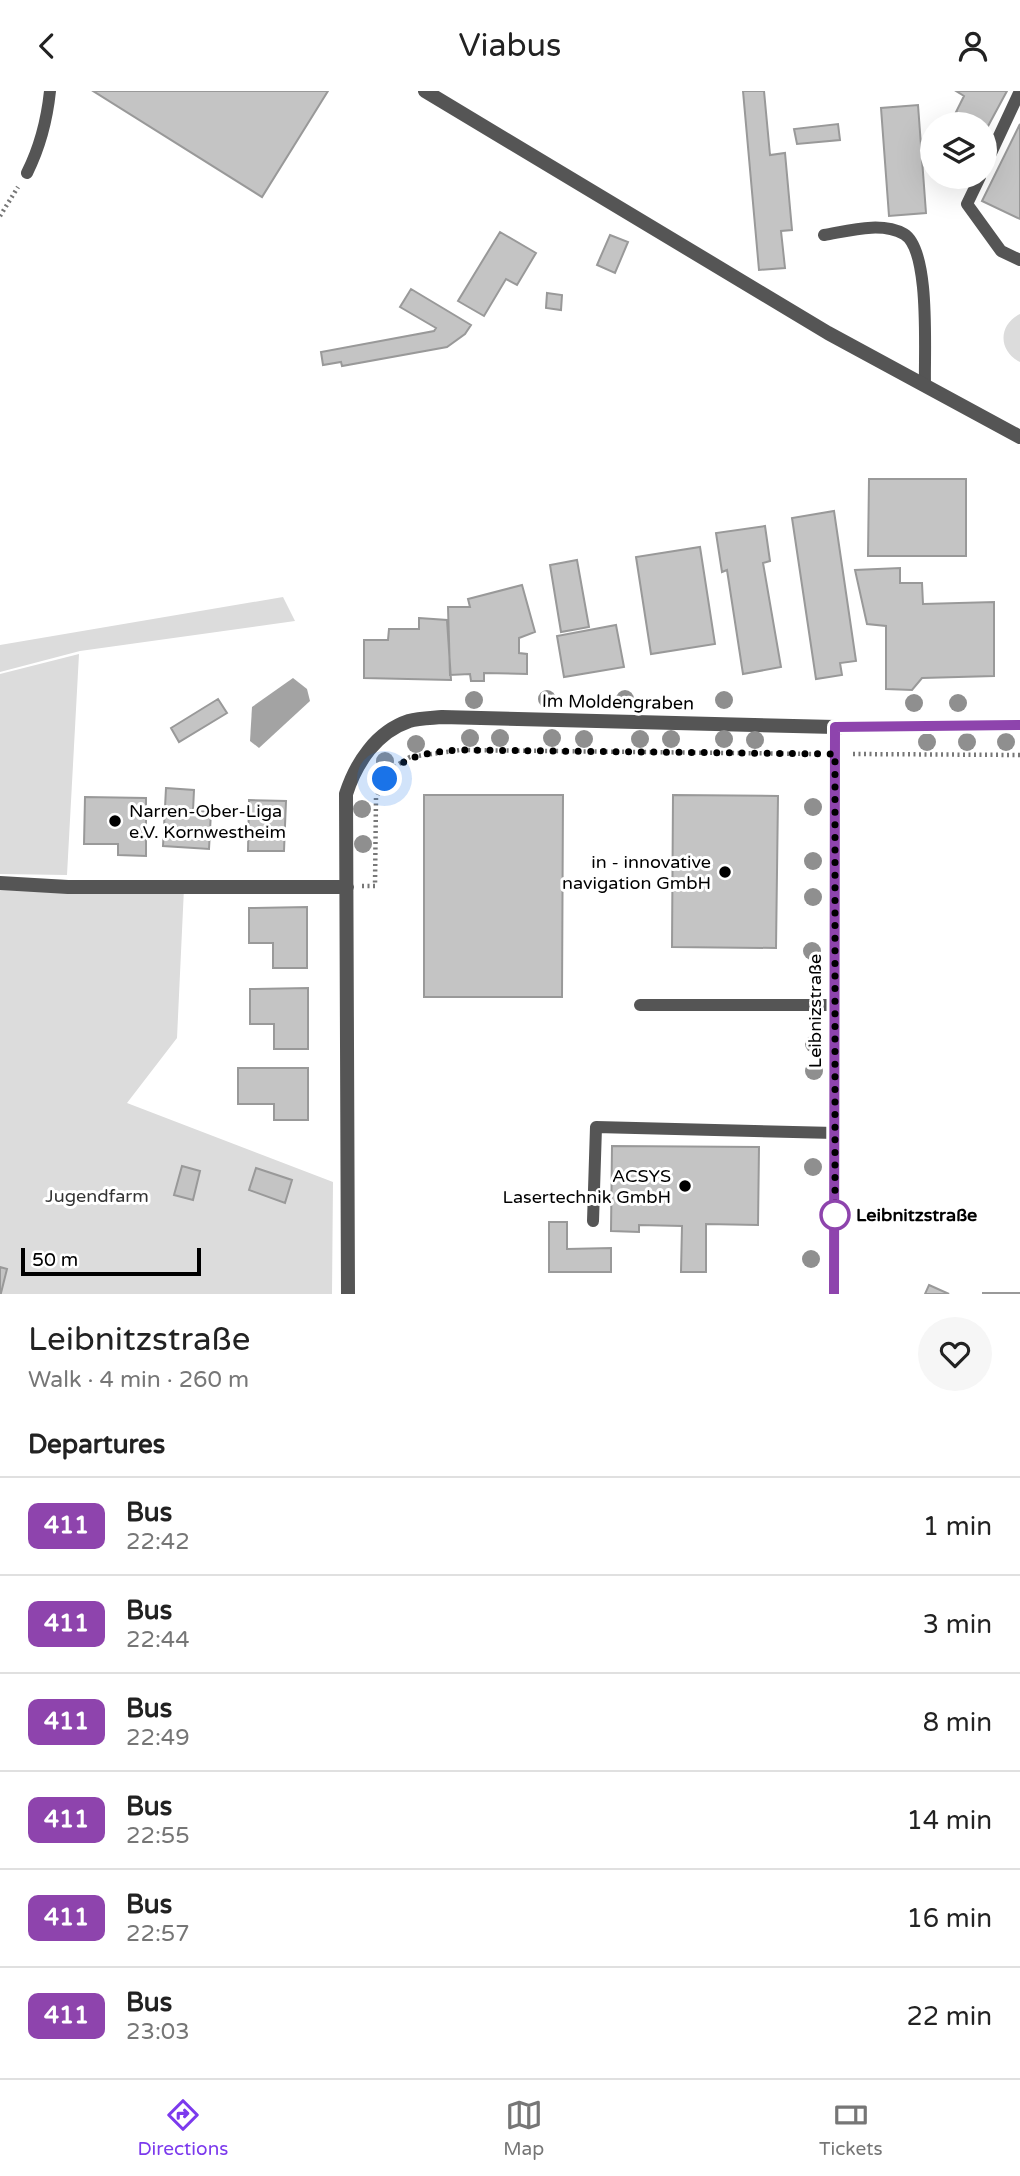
<!DOCTYPE html>
<meta charset="utf-8">
<style>
body{margin:0;font-family:"Varela Round",sans-serif;background:#f6f6f6;color:#222;height:100vh;display:flex;flex-direction:column;font-size:26px;white-space:nowrap}
*{box-sizing:border-box;margin:0}
p{font-size:23px;color:#767676}
.icon{flex:none;width:38px;height:38px;fill:none;stroke:currentColor;stroke-width:2;stroke-linecap:round;stroke-linejoin:round}
.map{position:relative;height:1203px;overflow:hidden}
.panel{display:flex;flex-direction:column;background:#fff;flex:1}
.panel>*{flex:none}
.badge{padding:0 14px;border-radius:10px;font-size:24px;line-height:46px}
.fabs{position:absolute;left:920px;top:21px;display:grid;gap:14px}
.fabs a{display:grid;place-items:center;width:77px;height:77px;border-radius:50%;background:#fff;box-shadow:0 7px 28px #0002;font-size:35px}
.scale{position:absolute;left:21px;bottom:18px;width:180px;box-sizing:border-box;padding-left:7px;border:4px solid #000;border-top:0;font-size:19px;line-height:24px;white-space:nowrap;color:#000;-webkit-text-stroke:5px #fff;paint-order:stroke}
.you{position:absolute;width:35px;height:35px;margin:-18px;border:5px solid #fff;border-radius:50%;background:#1a73e8;box-shadow:0 0 0 10px #1a73e833}
.map>.badge{position:absolute;translate:-50% -50%;box-shadow:0 0 0 4px #fff}
h2{padding:0 28px;font-size:26px;line-height:63px}
.round{display:grid;place-items:center;flex:none;width:74px;height:74px;border-radius:37px;background:#f6f6f6}
.head{display:flex;align-items:center;justify-content:space-between;height:119px;padding:0 28px}
h1{font-size:33px;font-weight:600;line-height:52px}
ul{padding:0;list-style:none}
li{display:flex;align-items:center;gap:21px;height:98px;padding:0 28px;border-top:2px solid #e0e0e0}
li div{flex:1}
li b{display:block;font-size:26px}
li em{font-style:normal}
li .badge{min-width:77px;font-weight:700;text-align:center}
header{display:flex;justify-content:space-between;align-items:center;height:91px;padding:0 28px;background:#fff;font-size:32px;font-weight:600}
.menu{display:flex;justify-content:space-around;align-items:center;height:98px;border-top:2px solid #e0e0e0;background:#fff;font-size:19px;color:#767676}
.menu a{display:grid;justify-items:center;gap:4px}
.menu .active{color:#7c3aed}
.map>svg:first-child{display:block}
.green{fill:#dcdcdc}
.water{fill:#a3a3a3}
.building{fill:#c4c4c4;stroke:#999;stroke-width:2}
.lines{fill:none;stroke-linecap:round;stroke-linejoin:round}
.path{stroke:#777;stroke-width:4.5;stroke-dasharray:2 3.5;stroke-linecap:butt}
.service{stroke:#555;stroke-width:12}
.minor{stroke:#555;stroke-width:14}
.tree{fill:#8f8f8f}
.line-casing{stroke:#fff;stroke-width:16}
.line{stroke:#8e44ad;stroke-width:10}
.walk{stroke:#000;stroke-width:7;stroke-dasharray:0 12.6}
.poi-dot{fill:#000;stroke:#fff;stroke-width:2.5}
.stop-dot{fill:#fff;stroke:#8e44ad;stroke-width:3.5}
.labels{text-anchor:middle;dominant-baseline:central;stroke-width:6;stroke-linejoin:round;paint-order:stroke}
.street-label{font-size:18px;fill:#000;stroke:#fff}
.poi-label{font-size:18px;fill:#000;stroke:#fff;text-anchor:end}
.park-label{font-size:18px;fill:#333;stroke:#fff}
.stop-label{font-size:18px;font-weight:bold;fill:#000;stroke:#fff;text-anchor:start}
</style>
<header><svg class="icon" aria-label="back" viewBox="0 0 24 24"><path d="M15 5l-7 7 7 7"/></svg>Viabus<svg class="icon" aria-label="person" viewBox="0 0 24 24"><circle cx="12" cy="8" r="4"/><path d="M4 21q1-7 8-7t8 7"/></svg></header>
<div class="map">
<svg width="1020" height="1203" viewBox="0 0 1020 1203">
<rect width="100%" height="100%" fill="#fff"/>
<path class="green" d="M 1020,223 L 1020,271 C 998,260 998,234 1020,223 Z
M 283,506 L 295,530 L 80,560 L 0,581 L 0,554 Z
M 79,563 L 67,784 L 0,783 L 0,583 Z
M 0,792 L 184,797 L 177,947 L 127,1012 L 333,1091 L 332,1203 L 0,1203 Z"/>
<path class="water" d="M 293,587 L 307,598 L 310,610 L 259,657 L 250,650 L 252,616 Z"/>
<path class="building" d="M 93,0 L 328,0 L 262,106 Z
M 743,0 L 764,0 L 770,64 L 785,62 L 792,139 L 781,140 L 785,177 L 759,179 Z
M 956,0 L 1007,0 L 987,37 L 985,33 L 980,33 L 956,21 L 964,5 Z
M 918,14 L 926,122 L 889,125 L 881,17 Z
M 838,33 L 840,49 L 797,53 L 794,38 Z
M 1020,33 L 1020,128 L 982,110 Z
M 500,141 L 536,162 L 517,194 L 506,188 L 484,225 L 458,210 Z
M 610,144 L 628,151 L 615,182 L 597,174 Z
M 411,198 L 471,234 L 465,243 L 447,256 L 342,275 L 341,271 L 323,274 L 321,261 L 434,240 L 436,237 L 400,216 Z
M 547,202 L 562,204 L 561,219 L 546,217 Z
M 869,388 L 966,388 L 966,465 L 868,465 Z
M 834,420 L 856,570 L 840,572 L 842,584 L 816,588 L 792,427 Z
M 765,435 L 770,470 L 763,472 L 781,576 L 743,583 L 727,479 L 722,481 L 716,442 Z
M 700,456 L 715,553 L 651,563 L 636,466 Z
M 577,469 L 589,536 L 561,541 L 550,474 Z
M 900,477 L 900,492 L 922,492 L 923,513 L 994,511 L 994,585 L 922,587 L 912,599 L 886,598 L 886,535 L 867,533 L 855,479 Z
M 522,494 L 535,541 L 519,547 L 519,562 L 527,563 L 527,583 L 484,582 L 484,590 L 471,590 L 470,583 L 450,584 L 448,516 L 470,516 L 468,508 Z
M 419,527 L 447,529 L 451,589 L 364,587 L 364,549 L 388,549 L 389,538 L 419,538 Z
M 616,534 L 624,576 L 564,586 L 557,545 Z
M 218,608 L 227,622 L 179,651 L 171,637 Z
M 166,697 L 194,699 L 193,720 L 211,721 L 209,758 L 163,755 Z
M 424,704 L 563,704 L 562,906 L 424,906 Z
M 673,704 L 778,705 L 776,857 L 672,856 Z
M 85,706 L 146,707 L 146,765 L 118,764 L 118,753 L 84,753 Z
M 249,709 L 286,710 L 284,760 L 248,760 Z
M 307,816 L 307,877 L 273,877 L 273,852 L 249,852 L 249,817 Z
M 308,897 L 308,958 L 274,958 L 274,933 L 250,933 L 250,898 Z
M 238,977 L 308,977 L 308,1029 L 274,1029 L 274,1013 L 238,1013 Z
M 612,1055 L 759,1056 L 758,1134 L 706,1133 L 706,1181 L 681,1181 L 682,1135 L 639,1134 L 639,1141 L 611,1140 Z
M 182,1075 L 200,1080 L 193,1109 L 174,1104 Z
M 256,1077 L 292,1089 L 285,1112 L 249,1099 Z
M 549,1131 L 567,1131 L 567,1158 L 611,1157 L 611,1181 L 549,1181 Z
M 0,1176 L 7,1178 L 1,1202 L 0,1202 Z
M 929,1194 L 949,1203 L 925,1203 Z
M 983,1202 L 1020,1202 L 1020,1203 L 983,1203 Z"/>
<g class="lines">
<path class="path" d="M 0,125 L 18,96
M 853,663 L 1020,664
M 362,795 L 375,795 L 376,707 L 385,688 L 394,676 L 410,666 L 460,659 L 819,663"/>
<path class="service" d="M 985,75 L 1020,0
M 27,82 C 40,56 47,29 50,0
M 980,86 L 967,113 L 1001,160 L 1020,169
M 824,144 C 848,140 881,130 904,143 C 931,159 924,263 925,294
M 640,914 L 834,914
M 593,1130 L 596,1036 L 835,1042"/>
<path class="minor" d="M 425,0 L 828,242 L 1020,346
M 0,792 L 68,796 L 347,796
M 348,1203 L 346,703 C 356,672 376,641 409,630 C 419,627 432,627 442,626 L 835,636 L 1020,634
M 834,1203 L 835,636"/>
</g>
<g class="tree">
<circle cx="547" cy="608" r="9"/>
<circle cx="625" cy="608" r="9"/>
<circle cx="474" cy="609" r="9"/>
<circle cx="724" cy="609" r="9"/>
<circle cx="914" cy="612" r="9"/>
<circle cx="958" cy="612" r="9"/>
<circle cx="470" cy="647" r="9"/>
<circle cx="500" cy="647" r="9"/>
<circle cx="552" cy="647" r="9"/>
<circle cx="584" cy="648" r="9"/>
<circle cx="640" cy="648" r="9"/>
<circle cx="671" cy="648" r="9"/>
<circle cx="724" cy="648" r="9"/>
<circle cx="755" cy="649" r="9"/>
<circle cx="927" cy="651" r="9"/>
<circle cx="967" cy="651" r="9"/>
<circle cx="1006" cy="651" r="9"/>
<circle cx="416" cy="653" r="9"/>
<circle cx="385" cy="670" r="9"/>
<circle cx="813" cy="716" r="9"/>
<circle cx="362" cy="718" r="9"/>
<circle cx="363" cy="753" r="9"/>
<circle cx="813" cy="770" r="9"/>
<circle cx="813" cy="806" r="9"/>
<circle cx="812" cy="860" r="9"/>
<circle cx="814" cy="953" r="9"/>
<circle cx="814" cy="980" r="9"/>
<circle cx="813" cy="1076" r="9"/>
<circle cx="811" cy="1168" r="9"/>
</g>
<g class="lines">
<defs>
<path id="line" d="M 834,1203 L 835,636 L 1020,634"/>
</defs>
<use href="#line" class="line-casing"/>
<use href="#line" class="line"/>
<path class="walk" d="M 385,688 C 404,663 430,661 460,659 L 835,663 L 835,1124"/>
</g>
<g class="poi-dot">
<circle cx="115" cy="730" r="7"/>
<circle cx="725" cy="781" r="7"/>
<circle cx="685" cy="1095" r="7"/>
</g>
<circle class="stop-dot" cx="835" cy="1124" r="14"/>
<g class="labels">
<g class="street-label">
<text transform="translate(618 611) rotate(1)">Im Moldengraben</text>
<text transform="translate(815 920) rotate(-90)">Leibnizstraße</text>
</g>
<g class="poi-label">
<text x="129" y="720" text-anchor="start">Narren-Ober-Liga<tspan x="129" dy="21">e.V. Kornwestheim</tspan></text>
<text x="711" y="771">in - innovative<tspan x="711" dy="21">navigation GmbH</tspan></text>
<text x="671" y="1085">ACSYS<tspan x="671" dy="21">Lasertechnik GmbH</tspan></text>
</g>
<g class="park-label">
<text x="97" y="1105">Jugendfarm</text>
</g>
<g class="stop-label">
<text x="856" y="1124">Leibnitzstraße</text>
</g>
</g>
</svg>
<div class="fabs">
<a><svg class="icon" aria-label="layers" viewBox="0 0 24 24"><path d="M12 4l9 5-9 5-9-5zM3 14l9 5 9-5"/></svg></a>
</div>
<div class="scale">50 m</div>
<div class="you" style="left:385px;top:688px"></div>
</div>
<section class="panel">
<div class="head"><div><h1>Leibnitzstraße</h1><p>Walk · 4 min · 260 m</p></div><a class="round"><svg class="icon" aria-label="heart" viewBox="0 0 24 24"><path d="M12 20l-8-8c-3-5 5-10 8-4 3-6 11-1 8 4z"/></svg></a></div>
<h2>Departures</h2>
<ul>
<li><span class="badge" style="background:#8e44ad;color:#fff">411</span><div><b>Bus</b><p>22:42</p></div><em>1 min</em></li>
<li><span class="badge" style="background:#8e44ad;color:#fff">411</span><div><b>Bus</b><p>22:44</p></div><em>3 min</em></li>
<li><span class="badge" style="background:#8e44ad;color:#fff">411</span><div><b>Bus</b><p>22:49</p></div><em>8 min</em></li>
<li><span class="badge" style="background:#8e44ad;color:#fff">411</span><div><b>Bus</b><p>22:55</p></div><em>14 min</em></li>
<li><span class="badge" style="background:#8e44ad;color:#fff">411</span><div><b>Bus</b><p>22:57</p></div><em>16 min</em></li>
<li><span class="badge" style="background:#8e44ad;color:#fff">411</span><div><b>Bus</b><p>23:03</p></div><em>22 min</em></li>
</ul>
</section>
<nav class="menu">
<a class="active"><svg class="icon" aria-label="directions" viewBox="0 0 24 24"><path d="M12 3l9 9-9 9-9-9zM9 14v-3h6M13 9l2 2-2 2"/></svg>Directions</a>
<a><svg class="icon" aria-label="map" viewBox="0 0 24 24"><path d="M3 6l6-2 6 2 6-2v14l-6 2-6-2-6 2zM9 4v14M15 6v14"/></svg>Map</a>
<a><svg class="icon" aria-label="tickets" viewBox="0 0 24 24"><path d="M3 7h18v10H3zM15 7v10"/></svg>Tickets</a>
</nav>
